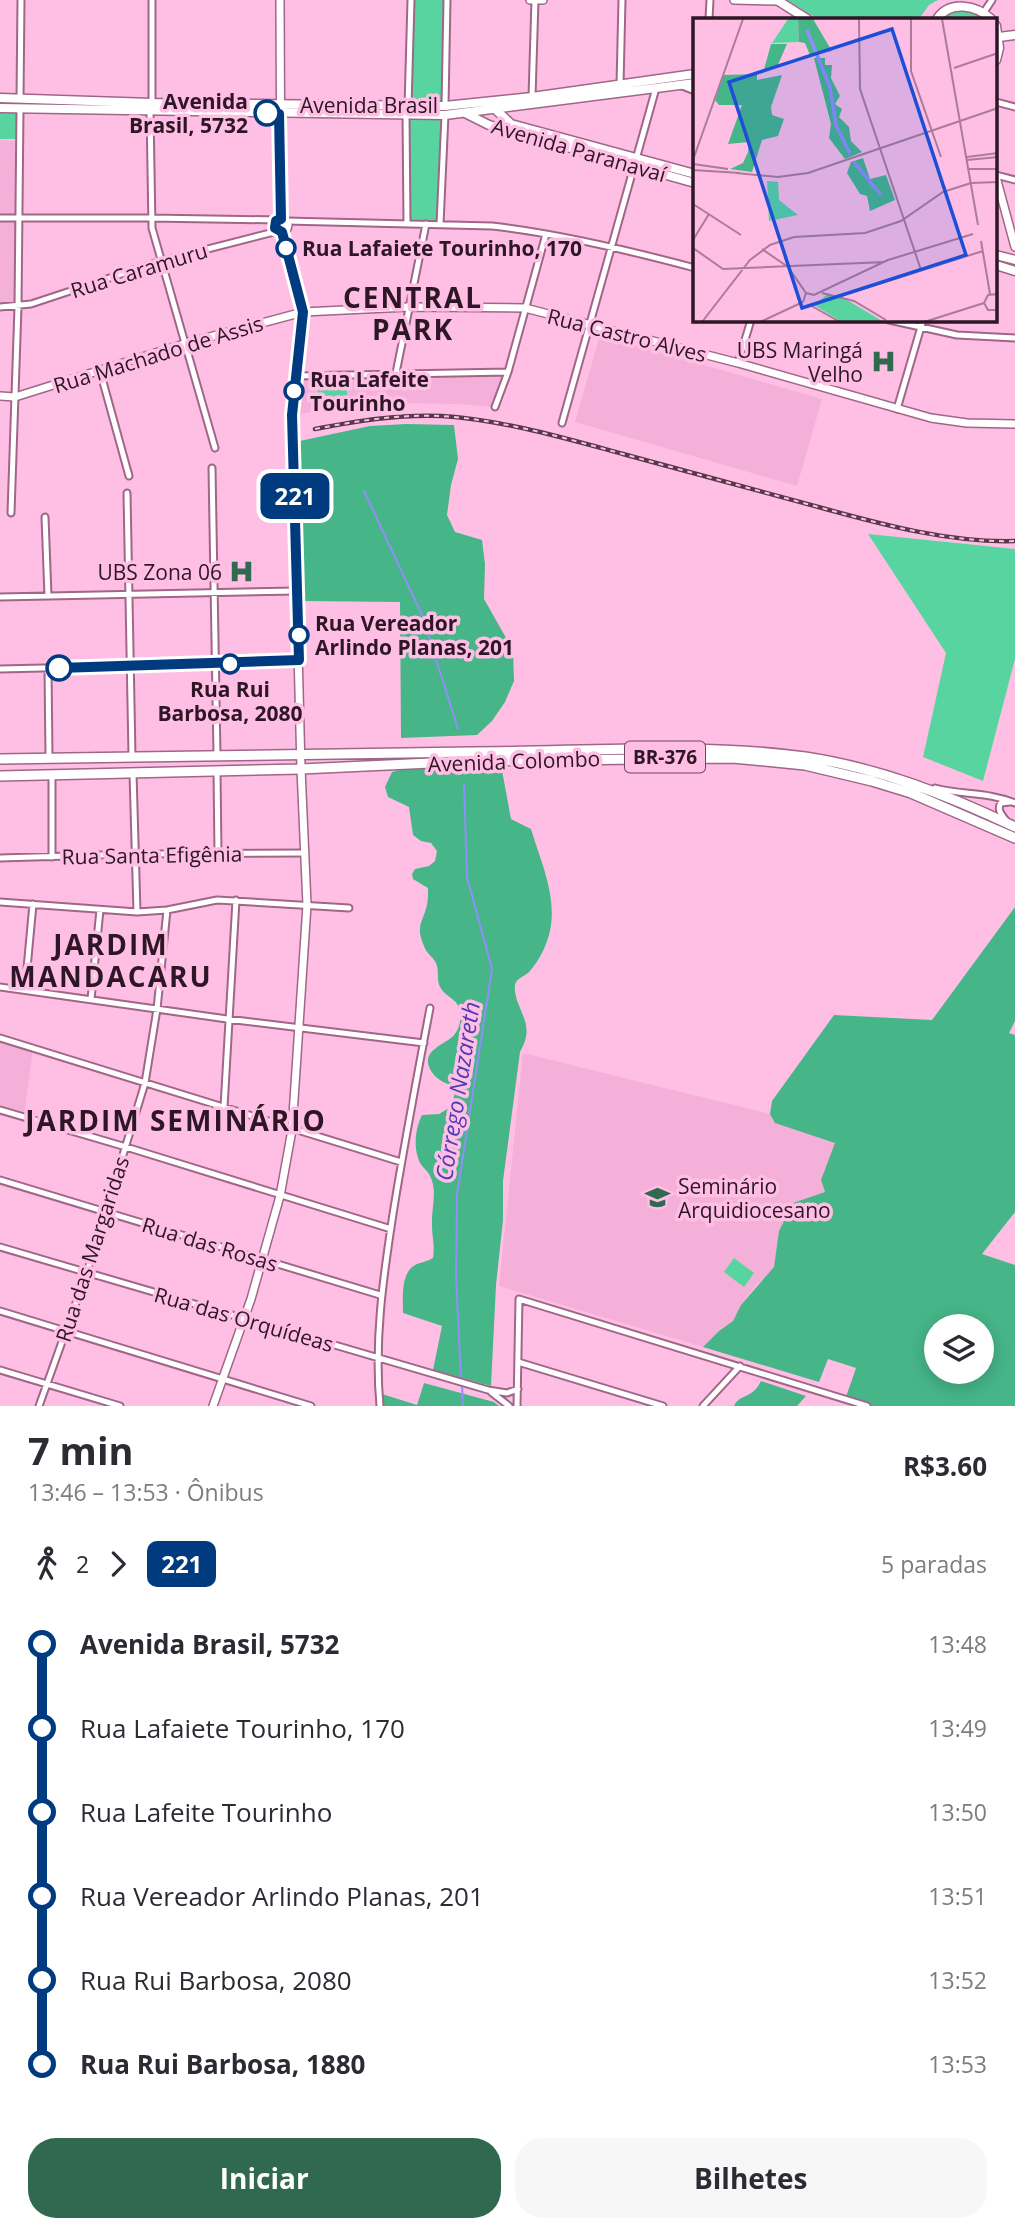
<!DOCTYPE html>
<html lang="pt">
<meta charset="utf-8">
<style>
body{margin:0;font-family:"Open Sans",sans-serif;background:#f7f7f7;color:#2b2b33;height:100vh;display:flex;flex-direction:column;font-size:26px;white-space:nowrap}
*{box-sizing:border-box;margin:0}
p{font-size:23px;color:#7c7c81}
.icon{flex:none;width:38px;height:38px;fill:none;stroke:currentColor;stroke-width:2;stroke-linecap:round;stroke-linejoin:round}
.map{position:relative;height:1406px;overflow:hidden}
.sheet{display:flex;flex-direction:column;background:#fff;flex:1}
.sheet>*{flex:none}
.badge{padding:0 14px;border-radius:10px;font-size:24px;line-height:46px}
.controls{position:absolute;left:924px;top:1314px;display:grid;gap:14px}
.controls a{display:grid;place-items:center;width:70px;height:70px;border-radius:50%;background:#fff;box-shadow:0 4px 18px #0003;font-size:35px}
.map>.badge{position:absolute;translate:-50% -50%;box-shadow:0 0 0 4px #fff}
.legs{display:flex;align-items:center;gap:10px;height:77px;padding:0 28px;font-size:23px}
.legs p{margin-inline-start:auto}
.head{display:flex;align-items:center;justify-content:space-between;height:119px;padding:0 28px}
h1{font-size:38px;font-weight:700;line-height:52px}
.cta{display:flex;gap:14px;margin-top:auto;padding:14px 28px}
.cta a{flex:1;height:80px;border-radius:28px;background:#306850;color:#fff;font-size:28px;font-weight:700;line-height:80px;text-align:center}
.cta a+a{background:#f7f7f7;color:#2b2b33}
ul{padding:0 28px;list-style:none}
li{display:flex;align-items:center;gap:24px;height:84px;font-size:26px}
li i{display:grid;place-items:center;width:10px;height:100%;margin:0 9px;background:currentColor}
li i::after{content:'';width:18px;height:18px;margin:-9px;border:5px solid;border-radius:50%;background:#fff}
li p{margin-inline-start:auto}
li:first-child i{background:linear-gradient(#0000 50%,currentColor 0)}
li:last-child i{background:linear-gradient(currentColor 50%,#0000 0)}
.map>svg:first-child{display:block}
.built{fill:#f4b0d8}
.green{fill:#58d4a1}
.forest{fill:#46b689;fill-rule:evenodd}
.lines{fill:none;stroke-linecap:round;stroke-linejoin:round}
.stream{stroke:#928ef9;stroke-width:2}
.minor-casing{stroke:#9f6688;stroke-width:9}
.tertiary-casing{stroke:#9f6688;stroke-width:10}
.secondary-casing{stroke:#9f6688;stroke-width:11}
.primary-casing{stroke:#9f6688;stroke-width:12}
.minor{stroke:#fff;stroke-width:5}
.tertiary{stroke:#fff;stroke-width:7}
.secondary{stroke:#fff;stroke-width:8}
.primary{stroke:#fff;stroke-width:9}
.rail-casing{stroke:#58394c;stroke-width:4.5}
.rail{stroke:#ffbfe4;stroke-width:2;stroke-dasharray:5;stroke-linecap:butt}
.line-1-casing{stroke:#fff;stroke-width:16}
.line-1{stroke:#003b80;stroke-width:10}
.stop-1-dot{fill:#fff;stroke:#003b80;stroke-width:3.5}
.labels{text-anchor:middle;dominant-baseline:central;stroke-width:7;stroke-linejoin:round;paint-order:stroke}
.shield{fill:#ffbfe4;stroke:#6c495e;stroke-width:2}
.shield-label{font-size:19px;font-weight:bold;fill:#2d1625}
.stop-label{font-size:21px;font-weight:bold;fill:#2d1625;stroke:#ffbfe4;text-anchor:start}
.street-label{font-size:21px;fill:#2d1625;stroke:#ffbfe4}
.poi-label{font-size:21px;fill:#2d1625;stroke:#ffbfe4;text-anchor:end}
.water-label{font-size:23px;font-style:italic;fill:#4e3bb5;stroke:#ffbfe4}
.district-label{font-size:28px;font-weight:bold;letter-spacing:2px;fill:#2d1625;stroke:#ffbfe4}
.inset-river{fill:none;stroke:#928ef9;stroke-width:3.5}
.inset-road{fill:none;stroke:#ab7b98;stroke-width:2}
.view{fill:#1d4ed8;fill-opacity:0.15;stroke:#1d4ed8;stroke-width:3.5}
.inset-edge{fill:none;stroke:#2d1625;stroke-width:3.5}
</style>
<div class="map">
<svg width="1015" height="1406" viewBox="0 0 1015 1406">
<rect width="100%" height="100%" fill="#ffbfe4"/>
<path class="built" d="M 0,140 L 19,141 L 18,217 L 0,216 Z
M 0,218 L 19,219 L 18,307 L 0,307 Z
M 600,335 L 822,399 L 797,486 L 575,422 Z
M 508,372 L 495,407 L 457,404 L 400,403 L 357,406 L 292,415 L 296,376 Z
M 0,1038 L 33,1048 L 24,1117 L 0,1110 Z
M 523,1053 L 770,1114 L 776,1123 L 836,1142 L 821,1180 L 825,1192 L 777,1254 L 774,1267 L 766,1278 L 756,1285 L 741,1305 L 733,1321 L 719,1331 L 703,1347 L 499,1286 Z"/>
<path class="green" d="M 411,0 L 447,0 L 445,106 L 408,107 Z
M 787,0 L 938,0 L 929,5 L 919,19 L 818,19 Z
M 958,6 L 991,19 L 937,19 Z
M 0,110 L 19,111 L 19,139 L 0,139 Z
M 406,114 L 445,115 L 440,224 L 407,224 Z
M 318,381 L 347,381 L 347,405 L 318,405 Z
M 868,534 L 1015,549 L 1015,659 L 983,781 L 923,757 L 946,653 Z
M 734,1258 L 754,1273 L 744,1287 L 724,1272 Z"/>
<path class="forest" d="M 406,424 L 454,425 L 458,459 L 451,485 L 447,515 L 455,532 L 482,540 L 485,564 L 484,599 L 513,650 L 514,681 L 505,702 L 492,721 L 477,735 L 401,738 L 400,602 L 302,601 L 295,442 L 370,426 Z
M 501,765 L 511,819 L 531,829 C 544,872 564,910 542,953 C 539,959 534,966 530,971 C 525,977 517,977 515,985 C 513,1003 530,1019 526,1037 C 525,1042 522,1048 520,1052 L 503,1181 L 503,1220 L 496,1285 L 491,1386 L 433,1370 L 442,1326 L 403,1313 C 403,1299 400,1271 417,1264 C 422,1262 428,1261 433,1258 C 435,1244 432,1238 432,1225 C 431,1209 438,1191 430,1176 C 428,1171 423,1168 420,1163 C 413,1148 415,1129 422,1115 L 439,1114 L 451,1107 L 456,1089 C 448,1083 440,1082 434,1075 C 415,1051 446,1045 454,1035 C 459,1029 461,1022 460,1014 C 459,999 450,1000 442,990 C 435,981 440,972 436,963 C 433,957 426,953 424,946 C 415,926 423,922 427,905 C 428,900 428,894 428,888 L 413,879 L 412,874 L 415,869 L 429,866 L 435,861 L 437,851 L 431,843 L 421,841 L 413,835 L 409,807 L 388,797 L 385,787 L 392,772 L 404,769 Z
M 1015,907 L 1015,1021 L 1009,1033 L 1015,1035 L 1015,1212 L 982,1254 L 1015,1265 L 1015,1406 L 867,1406 L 843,1399 L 847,1394 L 856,1368 L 828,1359 L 819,1382 L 703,1347 L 719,1331 L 733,1321 L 741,1305 L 774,1267 L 779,1231 L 793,1203 L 825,1192 L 821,1180 L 835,1143 L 775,1123 L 770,1114 L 772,1101 L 834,1015 L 932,1020 ZM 936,1326 L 982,1326 L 982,1372 L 936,1372 Z
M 761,1381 L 806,1396 L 797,1406 L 734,1406 C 740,1393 752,1400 761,1381 Z
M 424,1383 L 494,1402 L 499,1406 L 380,1406 L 379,1393 L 417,1405 Z"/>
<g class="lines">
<path class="stream" d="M 364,491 L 422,615 L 458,729
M 461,1379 L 456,1277 L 457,1195 L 492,969 L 467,877 L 464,784
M 462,1384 L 463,1406"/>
<defs>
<path id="minor" d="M 152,0 L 152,103
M 984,12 L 992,0
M 709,19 L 710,0
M 620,85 L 622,0
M 682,86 L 695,91
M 532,97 L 535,0
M 20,98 L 21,0
M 996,102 L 1015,107
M 445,106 L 447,0
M 408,107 L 411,0
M 150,111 L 152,228 L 215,448
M 406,114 L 407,224
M 996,175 L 1015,180
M 0,218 L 151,218 L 278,220
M 286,221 L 492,226 C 561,234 628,250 695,268
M 440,224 L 445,115
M 0,307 L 31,304 L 161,261 L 278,231
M 889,320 L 957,335 L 1015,338
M 738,363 L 751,320
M 100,371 L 129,476
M 396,373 L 426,224
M 296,376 L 508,372
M 495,407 L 508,372 L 546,234
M 897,409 L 923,320
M 562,423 L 656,88
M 212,468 L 217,755
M 127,493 L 132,756
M 11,513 L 18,307 L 20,109
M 45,517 L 48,596
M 0,597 L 297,591
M 48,668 L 49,758
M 0,669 L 216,664 L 299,660
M 217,771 L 218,854
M 133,773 L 137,912
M 52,775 L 52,857
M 935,788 C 962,795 989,792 1015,803
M 1007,822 C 1003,816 996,810 1001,803 L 1010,802
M 0,858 L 136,854 L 304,853
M 0,902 L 137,912 L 167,910 L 217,900 L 349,908
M 0,987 L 227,1019 L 424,1043
M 25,990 L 33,904
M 91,999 L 100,910
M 0,1038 L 401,1162
M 224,1107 L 236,900
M 0,1110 L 126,1147 L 391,1229
M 0,1180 L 380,1295
M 0,1247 L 488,1390 L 507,1393 L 518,1389
M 0,1311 L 311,1406
M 518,1362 L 663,1406
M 0,1370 L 120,1406
M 491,1392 L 509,1406
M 39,1406 L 87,1272 L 145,1083 L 157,1009 L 167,910
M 380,1406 C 374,1341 383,1279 393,1214 C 404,1145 417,1077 430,1008
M 517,1406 L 519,1299 L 867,1406
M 703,1406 L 740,1366"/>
<path id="tertiary" d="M 280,0 L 281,219
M 530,0 L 543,0
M 734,0 L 778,1
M 996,177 L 1015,247
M 281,219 L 285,220 L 288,225 L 287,229 L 282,232
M 281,219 L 275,225 L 278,231 L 282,232
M 0,396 L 15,397 L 187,343 L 303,312 L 408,307 L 525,308 L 738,363 L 931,418 L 967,423 L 1015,424
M 213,1406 L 251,1299 L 280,1196 L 292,1130 L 307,905 L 301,769 L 292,415 L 303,312 L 282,232"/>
<path id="secondary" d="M 777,0 L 807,19
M 937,19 C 950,0 976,5 991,19
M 996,26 L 999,48 L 996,60
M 999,37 L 1015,35
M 0,98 L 152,103 L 445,106 L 532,97 L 695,74
M 0,108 L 445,115 L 695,83
M 494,108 L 511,124 L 695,174
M 465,113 L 489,125 L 695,183
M 996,255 L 1015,260
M 996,265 L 1015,271"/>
<path id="primary" d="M 0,759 C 157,756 314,753 471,752 C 582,752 694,742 805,757 C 879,768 948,795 1015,827
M 0,776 L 301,769 L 474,761 L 733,758 L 805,765 L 872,781 L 911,793 L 1015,838"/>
</defs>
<use href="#minor" class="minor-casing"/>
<use href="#tertiary" class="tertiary-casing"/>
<use href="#secondary" class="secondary-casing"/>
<use href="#primary" class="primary-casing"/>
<use href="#minor" class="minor"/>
<use href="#tertiary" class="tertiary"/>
<use href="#secondary" class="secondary"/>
<use href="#primary" class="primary"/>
<defs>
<path id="rail" d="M 315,429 C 357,421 399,414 442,416 C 503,420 564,438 623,454 C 689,472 756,490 822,508 C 884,525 951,543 1015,541"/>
</defs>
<use href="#rail" class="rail-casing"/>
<use href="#rail" class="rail"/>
</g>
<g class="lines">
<defs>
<path id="line-1" d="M 59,668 L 299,660 L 292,415 L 303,312 L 282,232 L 275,228 L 276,221 L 281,219 L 279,114 L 267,113"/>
</defs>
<use href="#line-1" class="line-1-casing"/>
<use href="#line-1" class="line-1"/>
</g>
<defs>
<symbol id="hospital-bare" viewBox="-9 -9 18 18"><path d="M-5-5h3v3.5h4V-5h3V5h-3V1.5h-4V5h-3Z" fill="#306850" stroke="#ffbfe4" stroke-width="2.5" paint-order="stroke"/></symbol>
<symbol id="university-bare" viewBox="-9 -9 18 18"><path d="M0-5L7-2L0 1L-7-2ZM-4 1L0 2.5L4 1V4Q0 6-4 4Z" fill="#306850" stroke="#ffbfe4" stroke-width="2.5" paint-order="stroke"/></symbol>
</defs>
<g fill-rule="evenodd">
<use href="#hospital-bare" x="866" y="344" width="35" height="35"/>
<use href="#hospital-bare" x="224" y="554" width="35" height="35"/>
<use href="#university-bare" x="640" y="1180" width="35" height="35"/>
</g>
<g class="stop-1-dot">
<circle cx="267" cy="113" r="12"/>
<circle cx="286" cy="248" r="9"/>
<circle cx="294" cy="391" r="9"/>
<circle cx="299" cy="635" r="9"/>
<circle cx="230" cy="664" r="9"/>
<circle cx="59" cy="668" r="12"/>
</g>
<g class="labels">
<rect class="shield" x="625" y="741.5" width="80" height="31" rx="5"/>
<g class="shield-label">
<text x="665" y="757">BR-376</text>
</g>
<g class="stop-label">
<text x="248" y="101" text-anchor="end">Avenida<tspan x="248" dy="24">Brasil, 5732</tspan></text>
<text x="302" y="248">Rua Lafaiete Tourinho, 170</text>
<text x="310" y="379">Rua Lafeite<tspan x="310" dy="24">Tourinho</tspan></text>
<text x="315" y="623">Rua Vereador<tspan x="315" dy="24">Arlindo Planas, 201</tspan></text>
<text x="230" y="689" text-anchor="middle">Rua Rui<tspan x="230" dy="24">Barbosa, 2080</tspan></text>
</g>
<g class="street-label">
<text x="369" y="105">Avenida Brasil</text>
<text transform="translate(579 150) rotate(16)">Avenida Paranavaí</text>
<text transform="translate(139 270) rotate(-17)">Rua Caramuru</text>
<text transform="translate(627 335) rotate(14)">Rua Castro Alves</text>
<text transform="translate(158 354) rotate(-17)">Rua Machado de Assis</text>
<text transform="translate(514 761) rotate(-2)">Avenida Colombo</text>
<text transform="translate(152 855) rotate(-1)">Rua Santa Efigênia</text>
<text transform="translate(210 1244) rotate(17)">Rua das Rosas</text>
<text transform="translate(92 1249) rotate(-72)">Rua das Margaridas</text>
<text transform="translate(244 1319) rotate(16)">Rua das Orquídeas</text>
</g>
<g class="poi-label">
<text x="863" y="350">UBS Maringá<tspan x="863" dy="24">Velho</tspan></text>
<text x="222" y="572">UBS Zona 06</text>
<text x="678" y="1186" text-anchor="start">Seminário<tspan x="678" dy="24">Arquidiocesano</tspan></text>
</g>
<g class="water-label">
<text transform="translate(457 1091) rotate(-81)">Córrego Nazareth</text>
</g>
<g class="district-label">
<text x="413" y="297">CENTRAL<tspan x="413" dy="32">PARK</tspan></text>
<text x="111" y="944">JARDIM<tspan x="111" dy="32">MANDACARU</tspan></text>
<text x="176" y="1120">JARDIM SEMINÁRIO</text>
</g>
</g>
<g transform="translate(693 18)">
<rect width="304" height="304" fill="#ffbfe4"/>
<path d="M 95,1 L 105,1 L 106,24 L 79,25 ZM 74,163 L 85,164 L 86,182 L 105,197 L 76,203 ZM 135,276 L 149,279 L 191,304 L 149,304 L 121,287 Z" fill="#58d4a1"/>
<path d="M 105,1 L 120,1 L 139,33 L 117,37 L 112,25 L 106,24 ZM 78,26 L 94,26 L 84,49 L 70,55 ZM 121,40 L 132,40 L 132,47 L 139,47 L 138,60 L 147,78 L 142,86 L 149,91 L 146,99 L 156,109 L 158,123 L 169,134 L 152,141 L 136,120 L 138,106 ZM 64,56 L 64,62 L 89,57 L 78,89 L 79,97 L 91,101 L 85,118 L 69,122 L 59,154 L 37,151 L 50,145 L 55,134 L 56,124 L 35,126 L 49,87 L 26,87 L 22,82 L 30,57 ZM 170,140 L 177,161 L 193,157 L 202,182 L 177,193 L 174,178 L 167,176 L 154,155 L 158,144 Z" fill="#46b689"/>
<path class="inset-river" d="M 114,12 L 137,69 L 143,107 L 157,136M 161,144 L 188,177"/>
<path class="inset-road" d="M 166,1 L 167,71 L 228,252M 218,1 L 218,53 L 248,139M 249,1 L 285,207M 261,50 L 305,35M 274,139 L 305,135M 0,142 L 50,1M 274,142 L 305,139M 0,146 L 35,151M 276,151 L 305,151M 0,152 L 47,155M 43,155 L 85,159 L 115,155 L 305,90M 278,165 L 305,164M 0,186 L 48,217M 0,222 L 16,196M 288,223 L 297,276M 0,230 L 30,251 L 192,244M 69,231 L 95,249 L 113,275M 129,275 L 161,283 L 193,302M 305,276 L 295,277 L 291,285 L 295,292 L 305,292M 148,278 L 290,233M 110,284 L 113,275 L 121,277 L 195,242 L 280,216M 117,287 L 147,304M 9,304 L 57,242 L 77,227 L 101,219 L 172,215 L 208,203 L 250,174 L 278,165M 67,304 L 110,284M 231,304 L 291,285"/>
<path class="view" d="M 199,11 L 273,237 L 109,290 L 36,64 Z"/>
<rect width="304" height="304" class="inset-edge"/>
</g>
</svg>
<div class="controls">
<a><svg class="icon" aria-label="layers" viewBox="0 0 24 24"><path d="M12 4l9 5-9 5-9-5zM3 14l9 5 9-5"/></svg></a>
</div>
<b class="badge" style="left:295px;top:496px;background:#003b80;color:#fff">221</b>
</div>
<section class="sheet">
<div class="head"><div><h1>7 min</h1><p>13:46 – 13:53 · Ônibus</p></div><b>R$3.60</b></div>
<div class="legs"><svg class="icon" aria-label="walk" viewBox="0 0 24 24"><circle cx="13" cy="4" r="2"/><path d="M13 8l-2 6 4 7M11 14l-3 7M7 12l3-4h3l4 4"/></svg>2<svg class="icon" aria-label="forward" viewBox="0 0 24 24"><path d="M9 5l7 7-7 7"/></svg><b class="badge" style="background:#003b80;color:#fff">221</b><p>5 paradas</p></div>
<ul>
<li><i style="color:#003b80"></i><b>Avenida Brasil, 5732</b><p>13:48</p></li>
<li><i style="color:#003b80"></i><span>Rua Lafaiete Tourinho, 170</span><p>13:49</p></li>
<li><i style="color:#003b80"></i><span>Rua Lafeite Tourinho</span><p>13:50</p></li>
<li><i style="color:#003b80"></i><span>Rua Vereador Arlindo Planas, 201</span><p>13:51</p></li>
<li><i style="color:#003b80"></i><span>Rua Rui Barbosa, 2080</span><p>13:52</p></li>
<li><i style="color:#003b80"></i><b>Rua Rui Barbosa, 1880</b><p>13:53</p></li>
</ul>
<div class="cta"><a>Iniciar</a><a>Bilhetes</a></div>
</section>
